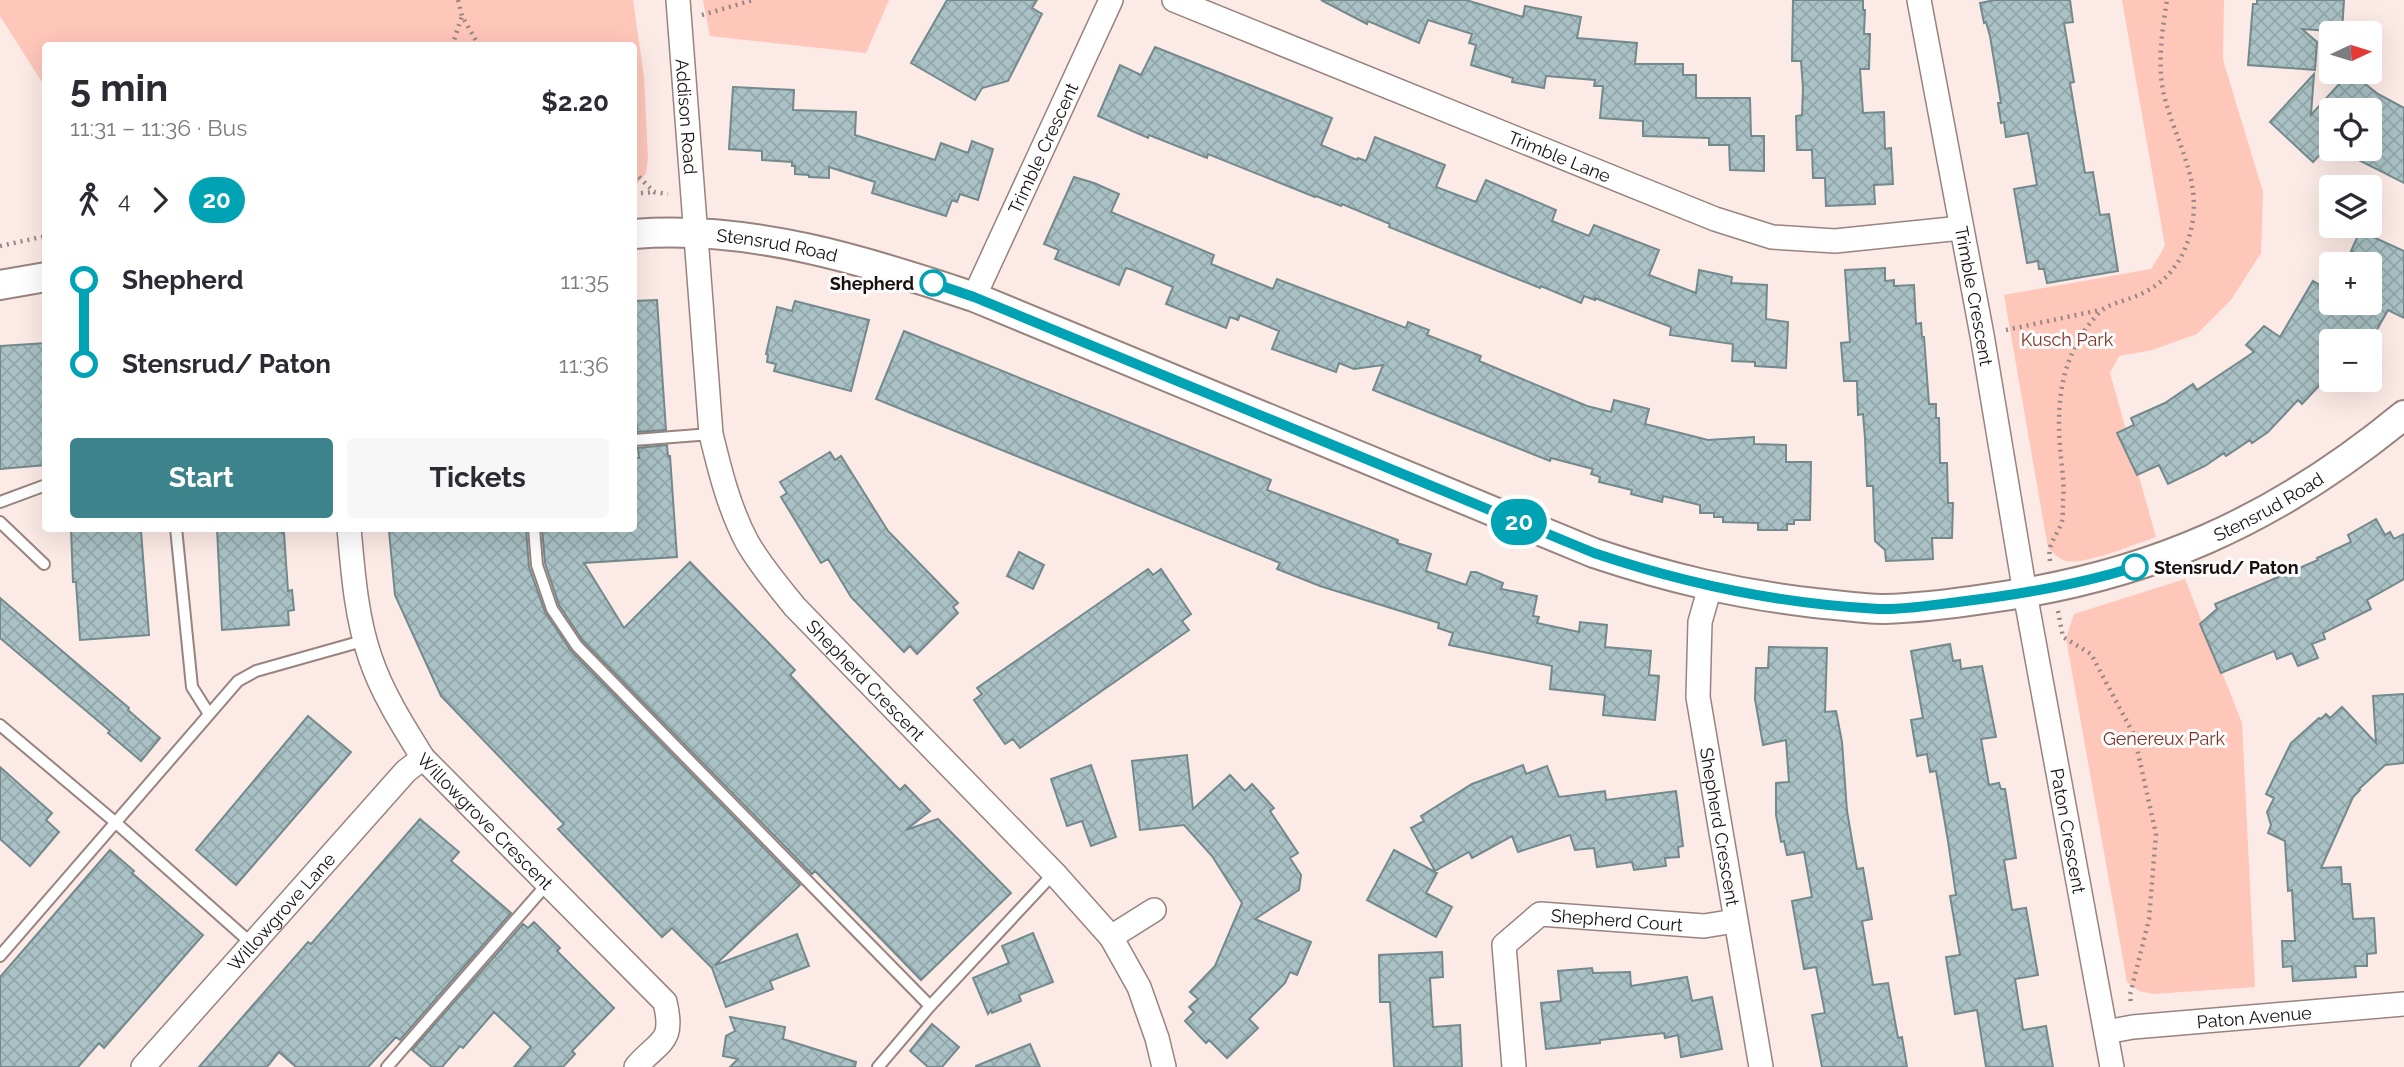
<!DOCTYPE html>
<meta charset="utf-8">
<style>
body{margin:0;font-family:Raleway,sans-serif;background:#f7f7f7;color:#2b2b33;height:100vh;display:flex;flex-direction:column;font-size:26px;white-space:nowrap}
*{box-sizing:border-box;margin:0}
p{font-size:23px;color:#7c7c81}
.icon{flex:none;width:38px;height:38px;fill:none;stroke:currentColor;stroke-width:2;stroke-linecap:round;stroke-linejoin:round}
.map{position:relative;flex:1;overflow:hidden}
.panel{position:absolute;left:42px;top:42px;width:595px;height:490px;display:flex;flex-direction:column;background:#fff;border-radius:7px;box-shadow:0 7px 28px #0002}
.panel>*{flex:none}
.badge{padding:0 14px;border-radius:23px;font-size:24px;line-height:46px}
.needle{width:46px;rotate:86deg}
.fabs{position:absolute;left:2319px;top:21px;display:grid;gap:14px}
.fabs a{display:grid;place-items:center;width:63px;height:63px;border-radius:7px;background:#fff;box-shadow:0 7px 28px #0002;font-size:35px}
.map>.badge{position:absolute;translate:-50% -50%;box-shadow:0 0 0 4px #fff}
.legs{display:flex;align-items:center;gap:10px;height:77px;padding:0 28px;font-size:23px}
.legs p{margin-inline-start:auto}
.head{display:flex;align-items:center;justify-content:space-between;height:119px;padding:0 28px}
h1{font-size:38px;font-weight:700;line-height:52px}
.button{display:flex;gap:14px;margin-top:auto;padding:14px 28px}
.button a{flex:1;height:80px;border-radius:7px;background:#3c838b;color:#fff;font-size:28px;font-weight:700;line-height:80px;text-align:center}
.button a+a{background:#f7f7f7;color:#2b2b33}
ul{padding:0 28px;list-style:none}
li{display:flex;align-items:center;gap:24px;height:84px;font-size:26px}
li i{display:grid;place-items:center;width:10px;height:100%;margin:0 9px;background:currentColor}
li i::after{content:'';width:18px;height:18px;margin:-9px;border:5px solid;border-radius:50%;background:#fff}
li p{margin-inline-start:auto}
li:first-child i{background:linear-gradient(#0000 50%,currentColor 0)}
li:last-child i{background:linear-gradient(currentColor 50%,#0000 0)}
.map>svg:first-child{display:block}
.green{fill:#ffc6ba}
.building{fill:url(#building-cross-hatch);stroke:#73898c;stroke-width:2}
.lines{fill:none;stroke-linecap:round;stroke-linejoin:round}
.service-casing{stroke:#98837e;stroke-width:14}
.minor-casing{stroke:#98837e;stroke-width:26}
.tertiary-casing{stroke:#98837e;stroke-width:32}
.path{stroke:#968886;stroke-width:4.5;stroke-dasharray:2 5;stroke-linecap:butt}
.service{stroke:#fff;stroke-width:10}
.minor{stroke:#fff;stroke-width:23}
.tertiary{stroke:#fff;stroke-width:28}
.line-1-casing{stroke:#fff;stroke-width:16}
.line-1{stroke:#00a3b4;stroke-width:10}
.stop-1-dot{fill:#fff;stroke:#00a3b4;stroke-width:3.5}
.labels{text-anchor:middle;dominant-baseline:central;stroke-width:6;stroke-linejoin:round;paint-order:stroke}
.street-label{font-size:18px;fill:#18100f;stroke:#fbfbfb}
.stop-label{font-size:18px;font-weight:bold;fill:#18100f;stroke:#fbfbfb;text-anchor:end}
.park-label{font-size:18px;fill:#7f3327;stroke:#fbfbfb}
</style>
<div class="map">
<svg width="2404" height="1067" viewBox="0 0 2404 1067">
<defs>
<pattern id="building-cross-hatch" width="8" height="8" patternUnits="userSpaceOnUse" patternTransform="scale(1.75)"><rect width="8" height="8" fill="#aac2c5"/><path d="M0 0l8 8M0 8l8-8" fill="none" stroke="#92a6a8"/></pattern>
</defs>
<rect width="100%" height="100%" fill="#fceae6"/>
<path class="green" d="M 0,0 L 633,0 L 644,77 L 648,158 L 646,173 L 634,188 L 634,46 L 46,46 L 45,87 L 0,16 Z
M 703,0 L 889,0 L 866,53 L 710,36 Z
M 2122,0 L 2224,0 L 2223,60 L 2263,192 L 2261,253 L 2231,300 L 2197,334 L 2152,350 L 2119,356 L 2110,373 L 2156,537 C 2135,544 2086,565 2066,561 C 2058,559 2054,553 2048,548 L 2004,295 L 2151,269 L 2165,246 Z
M 2185,579 L 2242,723 L 2255,987 L 2153,994 L 2139,991 L 2127,982 L 2066,638 L 2074,614 Z"/>
<path class="building" d="M 947,0 L 1037,0 L 1032,8 L 1042,14 L 1008,81 L 982,88 L 975,100 L 911,63 Z
M 1321,0 L 1466,0 L 1523,17 L 1525,6 L 1581,17 L 1577,38 L 1637,43 L 1635,64 L 1683,64 L 1683,75 L 1696,75 L 1696,98 L 1750,98 L 1751,136 L 1764,136 L 1764,171 L 1730,170 L 1729,145 L 1709,145 L 1709,138 L 1643,136 L 1643,121 L 1600,118 L 1603,86 L 1594,86 L 1595,80 L 1546,76 L 1544,88 L 1512,82 L 1513,78 L 1471,65 L 1476,45 L 1469,43 L 1472,34 L 1428,20 L 1419,43 L 1368,21 L 1367,24 Z
M 1793,0 L 1863,0 L 1863,10 L 1865,10 L 1864,34 L 1870,34 L 1869,69 L 1860,69 L 1863,113 L 1884,112 L 1885,149 L 1891,148 L 1893,184 L 1874,185 L 1875,204 L 1826,206 L 1825,178 L 1813,178 L 1812,150 L 1797,150 L 1796,116 L 1802,115 L 1803,88 L 1801,61 L 1792,61 Z
M 1995,0 L 2070,0 L 2073,22 L 2064,23 L 2074,82 L 2070,83 L 2085,173 L 2093,172 L 2100,215 L 2109,214 L 2118,271 L 2047,283 L 2044,269 L 2039,269 L 2038,261 L 2027,263 L 2014,189 L 2037,185 L 2028,133 L 2006,137 L 2004,122 L 2001,123 L 1998,103 L 2001,103 L 1990,36 L 1986,22 L 1984,23 L 1980,3 Z
M 2257,0 L 2344,0 L 2342,32 L 2302,29 L 2317,42 L 2315,70 L 2248,65 L 2253,4 L 2257,4 Z
M 1155,47 L 1332,118 L 1321,145 L 1357,160 L 1358,158 L 1366,161 L 1375,137 L 1445,165 L 1436,187 L 1476,202 L 1486,180 L 1556,210 L 1552,221 L 1589,236 L 1594,225 L 1659,250 L 1649,275 L 1696,293 L 1699,270 L 1732,277 L 1731,283 L 1767,285 L 1766,319 L 1788,322 L 1786,368 L 1755,366 L 1755,362 L 1732,361 L 1733,344 L 1670,335 L 1671,327 L 1595,298 L 1595,300 L 1584,296 L 1581,303 L 1541,286 L 1540,288 L 1389,227 L 1390,224 L 1342,204 L 1341,206 L 1316,196 L 1315,197 L 1208,154 L 1207,158 L 1149,135 L 1148,138 L 1098,116 L 1120,65 L 1141,75 Z
M 2350,72 L 2378,94 L 2404,108 L 2404,183 L 2337,149 L 2370,149 L 2370,110 L 2331,110 L 2331,146 L 2329,145 L 2313,162 L 2270,122 L 2314,74 L 2311,115 Z
M 733,87 L 794,90 L 793,110 L 856,112 L 855,135 L 935,160 L 941,143 L 968,153 L 972,141 L 993,149 L 978,200 L 960,194 L 957,202 L 952,200 L 946,216 L 872,193 L 875,182 L 829,167 L 829,178 L 809,177 L 809,175 L 795,174 L 795,166 L 792,166 L 792,162 L 762,160 L 762,151 L 729,149 Z
M 1074,177 L 1094,183 L 1119,194 L 1111,212 L 1214,255 L 1211,264 L 1273,289 L 1277,279 L 1406,328 L 1408,322 L 1429,330 L 1427,335 L 1481,356 L 1479,361 L 1587,406 L 1611,412 L 1614,400 L 1649,409 L 1645,424 L 1708,440 L 1754,437 L 1754,444 L 1786,445 L 1786,462 L 1811,462 L 1810,520 L 1794,520 L 1794,524 L 1787,524 L 1787,530 L 1758,530 L 1758,523 L 1723,522 L 1723,517 L 1714,517 L 1714,513 L 1700,513 L 1700,505 L 1663,496 L 1662,502 L 1631,494 L 1632,490 L 1599,482 L 1600,477 L 1591,474 L 1593,469 L 1551,458 L 1550,461 L 1373,390 L 1383,365 L 1354,369 L 1339,363 L 1336,372 L 1272,349 L 1279,331 L 1240,315 L 1238,320 L 1230,317 L 1226,328 L 1166,304 L 1173,287 L 1133,270 L 1126,268 L 1119,285 L 1055,259 L 1059,250 L 1044,244 Z
M 2360,231 L 2404,251 L 2404,318 L 2388,310 L 2370,342 L 2331,341 L 2331,373 L 2302,404 L 2298,400 L 2268,432 L 2252,443 L 2250,440 L 2226,456 L 2224,453 L 2205,466 L 2168,484 L 2159,465 L 2137,475 L 2117,433 L 2134,425 L 2131,418 L 2165,403 L 2193,384 L 2197,390 L 2254,352 L 2246,345 L 2264,326 L 2280,337 L 2313,281 L 2331,292 L 2331,303 L 2370,303 L 2370,264 L 2358,264 L 2361,256 L 2351,251 Z
M 1885,268 L 1885,281 L 1894,280 L 1894,286 L 1914,285 L 1916,324 L 1921,323 L 1922,337 L 1924,337 L 1929,404 L 1936,404 L 1936,418 L 1939,418 L 1940,463 L 1947,463 L 1948,503 L 1953,503 L 1952,538 L 1932,538 L 1933,559 L 1886,561 L 1885,550 L 1875,541 L 1873,486 L 1867,486 L 1865,438 L 1863,414 L 1858,415 L 1857,381 L 1844,381 L 1841,343 L 1850,342 L 1845,270 Z
M 657,300 L 666,430 L 637,432 L 634,390 L 634,301 Z
M 795,301 L 869,320 L 851,391 L 774,371 L 776,364 L 767,362 L 768,355 L 766,354 L 777,307 L 792,311 Z
M 904,331 L 1271,480 L 1267,490 L 1398,540 L 1397,543 L 1431,554 L 1426,571 L 1466,585 L 1471,572 L 1476,572 L 1503,583 L 1501,589 L 1537,596 L 1533,616 L 1539,617 L 1537,623 L 1579,632 L 1580,622 L 1607,625 L 1605,647 L 1651,651 L 1649,675 L 1659,676 L 1655,720 L 1603,715 L 1605,695 L 1550,689 L 1552,666 L 1449,645 L 1453,633 L 1438,628 L 1439,623 L 1320,586 L 1277,569 L 1280,563 L 876,399 Z
M 46,343 L 46,465 L 0,469 L 0,346 Z
M 667,445 L 668,456 L 670,456 L 677,557 L 584,563 L 624,628 L 690,562 L 795,670 L 790,675 L 827,714 L 900,790 L 905,785 L 930,811 L 906,830 L 938,819 L 1011,893 L 921,980 L 815,871 L 812,874 L 583,641 L 559,605 L 545,563 L 542,528 L 634,528 L 634,458 L 639,458 L 638,448 Z
M 830,452 L 835,460 L 841,456 L 888,531 L 958,603 L 953,607 L 958,613 L 917,654 L 910,646 L 904,652 L 851,597 L 828,559 L 821,563 L 781,497 L 787,493 L 780,482 Z
M 2376,519 L 2385,535 L 2390,532 L 2394,539 L 2404,534 L 2404,579 L 2367,600 L 2371,609 L 2323,633 L 2325,639 L 2312,644 L 2318,658 L 2298,666 L 2292,653 L 2277,659 L 2274,651 L 2221,673 L 2200,624 L 2217,609 L 2215,604 L 2318,560 L 2317,558 L 2351,542 L 2348,535 Z
M 71,528 L 138,528 L 138,531 L 141,531 L 149,635 L 80,640 L 76,582 L 73,582 Z
M 217,528 L 282,528 L 282,533 L 284,533 L 288,591 L 292,590 L 294,610 L 288,611 L 289,625 L 222,630 Z
M 395,528 L 526,528 L 529,567 L 545,612 L 571,651 L 800,885 L 715,965 L 797,934 L 809,966 L 770,981 L 773,989 L 726,1007 L 712,968 L 672,928 L 662,937 L 558,829 L 564,824 L 441,696 L 395,595 L 389,531 L 396,531 Z
M 1019,552 L 1044,565 L 1033,589 L 1007,576 Z
M 1148,569 L 1153,575 L 1161,569 L 1191,614 L 1182,621 L 1189,630 L 1020,748 L 1013,739 L 1005,744 L 974,700 L 982,694 L 977,688 Z
M 0,598 L 129,708 L 128,710 L 160,738 L 141,761 L 108,733 L 110,731 L 0,638 Z
M 1950,644 L 1953,661 L 1960,660 L 1961,669 L 1982,666 L 1996,737 L 1981,739 L 1989,785 L 1999,783 L 2001,789 L 2005,789 L 2016,858 L 2004,860 L 2012,910 L 2026,908 L 2038,975 L 2015,979 L 2023,1030 L 2046,1026 L 2053,1067 L 1986,1067 L 1977,1010 L 1955,1014 L 1946,957 L 1960,955 L 1950,896 L 1956,895 L 1948,841 L 1936,771 L 1930,772 L 1927,754 L 1917,756 L 1911,720 L 1923,718 L 1911,651 Z
M 1769,647 L 1827,648 L 1825,712 L 1836,711 L 1842,742 L 1847,811 L 1857,869 L 1863,868 L 1872,919 L 1862,921 L 1873,985 L 1888,983 L 1898,1038 L 1902,1037 L 1907,1067 L 1822,1067 L 1812,1015 L 1825,1013 L 1816,967 L 1804,969 L 1792,901 L 1812,897 L 1804,852 L 1787,855 L 1784,841 L 1781,842 L 1776,815 L 1776,783 L 1789,782 L 1786,740 L 1763,745 L 1755,699 L 1756,668 L 1768,668 Z
M 2404,694 L 2404,763 L 2385,765 L 2359,789 L 2360,790 L 2353,797 L 2321,868 L 2341,867 L 2342,884 L 2350,884 L 2353,919 L 2374,918 L 2376,953 L 2367,954 L 2367,966 L 2355,966 L 2356,977 L 2293,981 L 2292,966 L 2283,967 L 2282,941 L 2295,941 L 2292,890 L 2288,891 L 2285,841 L 2268,833 L 2271,825 L 2267,812 L 2274,798 L 2266,794 L 2291,743 L 2319,718 L 2321,719 L 2326,714 L 2330,718 L 2342,707 L 2376,743 L 2373,696 Z
M 308,716 L 351,752 L 236,885 L 196,850 Z
M 1187,755 L 1193,809 L 1230,775 L 1245,791 L 1252,784 L 1274,808 L 1270,811 L 1298,853 L 1290,858 L 1301,875 L 1299,890 L 1255,919 L 1311,942 L 1297,975 L 1290,972 L 1285,983 L 1249,1019 L 1258,1028 L 1227,1058 L 1209,1040 L 1206,1043 L 1185,1021 L 1194,1012 L 1189,1007 L 1198,999 L 1190,992 L 1215,966 L 1242,903 L 1212,856 L 1184,825 L 1140,830 L 1132,761 Z
M 1091,765 L 1116,837 L 1091,846 L 1082,821 L 1067,826 L 1051,779 Z
M 1523,765 L 1526,774 L 1547,766 L 1559,797 L 1605,791 L 1606,800 L 1676,791 L 1683,846 L 1678,847 L 1679,857 L 1665,858 L 1666,866 L 1634,870 L 1632,862 L 1597,867 L 1594,848 L 1575,850 L 1570,835 L 1518,852 L 1512,836 L 1472,858 L 1469,852 L 1435,871 L 1411,828 L 1424,821 L 1421,816 L 1472,784 Z
M 0,767 L 52,813 L 46,820 L 59,832 L 30,866 L 0,839 Z
M 420,819 L 459,852 L 451,861 L 511,913 L 400,1040 L 396,1037 L 368,1067 L 296,1067 L 279,1052 L 267,1067 L 199,1067 L 308,942 L 311,944 Z
M 110,850 L 134,871 L 132,873 L 203,935 L 104,1048 L 99,1043 L 78,1067 L 0,1067 L 0,977 Z
M 1394,850 L 1437,873 L 1426,893 L 1452,907 L 1436,937 L 1367,900 Z
M 534,922 L 560,948 L 557,951 L 614,1008 L 572,1051 L 575,1054 L 563,1067 L 514,1067 L 531,1047 L 494,1012 L 463,1048 L 460,1046 L 442,1067 L 432,1067 L 412,1050 L 523,924 L 528,928 Z
M 1033,933 L 1053,982 L 1019,995 L 1021,1001 L 992,1013 L 991,1010 L 988,1014 L 973,978 L 1009,963 L 1002,946 Z
M 1442,952 L 1443,977 L 1430,978 L 1433,1027 L 1460,1025 L 1462,1067 L 1394,1067 L 1390,1002 L 1380,1002 L 1379,955 Z
M 1592,968 L 1593,973 L 1630,972 L 1631,986 L 1687,977 L 1692,1001 L 1712,997 L 1722,1049 L 1681,1057 L 1678,1035 L 1665,1038 L 1664,1033 L 1600,1040 L 1600,1043 L 1546,1049 L 1541,1003 L 1561,1001 L 1558,971 Z
M 730,1017 L 785,1027 L 783,1039 L 856,1062 L 855,1067 L 730,1067 L 738,1059 L 723,1056 L 726,1036 L 735,1031 Z
M 932,1024 L 959,1047 L 942,1067 L 928,1067 L 910,1051 Z
M 1030,1044 L 1040,1067 L 976,1067 L 976,1066 Z"/>
<g class="lines">
<defs>
<path id="service" d="M 634,440 L 711,434
M 0,502 L 46,485
M 0,522 L 44,564
M 176,528 L 192,687 L 209,714
M 534,528 L 537,565 L 552,609 L 577,646 L 930,1006
M 0,725 L 115,822 L 251,943
M 0,956 L 238,681 L 256,671 L 366,640
M 387,1067 L 548,883
M 878,1067 L 930,1006 L 1054,873"/>
<g id="minor">
<path id="s1" d="M 678,0 L 711,434 C 720,471 729,508 747,542 C 760,565 778,586 795,607 L 1054,873 L 1111,937 L 1139,987 L 1157,1038 L 1164,1067"/>
<path id="s2" d="M 1174,0 L 1715,219 L 1772,237 L 1835,241 L 1961,228"/>
<path id="s3" d="M 1919,0 L 1982,335 L 2025,593 L 2112,1067"/>
<path id="s4" d="M 974,297 L 1111,0"/>
<path id="s5" d="M 349,528 C 353,572 356,616 370,657 C 382,693 403,726 423,758 L 665,1002 C 675,1044 659,1040 636,1067"/>
<path id="s6" d="M 1710,587 L 1700,622 L 1698,697 L 1761,1067"/>
<path d="M 1111,937 L 1154,910"/>
<path id="s7" d="M 2106,1032 L 2133,1027 L 2404,1004"/>
<path id="s8" d="M 143,1067 L 406,771 L 423,758"/>
<path id="s9" d="M 1514,1067 L 1504,945 L 1540,914 L 1704,926 L 1735,921"/>
</g>
<g id="tertiary">
<path id="s10" d="M 634,234 C 751,225 864,260 974,297 L 1594,553 C 1669,578 1736,594 1815,603 C 1838,605 1861,609 1884,609 C 1917,608 1951,604 1984,599 C 2150,577 2275,521 2404,415"/>
<path d="M 0,285 L 46,277"/>
</g>
</defs>
<use href="#service" class="service-casing"/>
<use href="#minor" class="minor-casing"/>
<use href="#tertiary" class="tertiary-casing"/>
<path class="path" d="M 458,0 L 462,16 L 479,46
M 702,15 L 753,0
M 452,46 L 462,16
M 634,172 L 654,192 L 668,194
M 634,194 L 654,192
M 0,246 L 46,236
M 2006,330 L 2100,310
M 2050,561 C 2047,542 2057,538 2062,521 C 2063,515 2063,507 2063,500 C 2065,483 2061,464 2060,447 C 2056,397 2063,351 2098,314 C 2105,305 2121,302 2131,298 C 2168,285 2187,258 2193,219 C 2199,176 2174,136 2164,95 C 2157,65 2162,31 2167,0
M 2058,611 L 2063,637 L 2091,654 L 2134,735 L 2156,834 L 2149,919 L 2130,995 L 2131,1004"/>
<use href="#service" class="service"/>
<use href="#minor" class="minor"/>
<use href="#tertiary" class="tertiary"/>
</g>
<g class="lines">
<defs>
<path id="line-1" d="M 933,283 L 974,297 L 1594,553 C 1686,584 1781,604 1879,609 C 1905,610 1932,605 1958,602 C 2017,595 2078,585 2135,567"/>
</defs>
<use href="#line-1" class="line-1-casing"/>
<use href="#line-1" class="line-1"/>
</g>
<g class="stop-1-dot">
<circle cx="933" cy="283" r="12"/>
<circle cx="2135" cy="567" r="12"/>
</g>
<g class="labels">
<g class="street-label">
<text stroke="none"><textPath href="#s1" startOffset="117">Addison Road</textPath></text>
<text stroke="none"><textPath href="#s4" startOffset="164">Trimble Crescent</textPath></text>
<text stroke="none"><textPath href="#s2" startOffset="416">Trimble Lane</textPath></text>
<text stroke="none"><textPath href="#s10" startOffset="144">Stensrud Road</textPath></text>
<text stroke="none"><textPath href="#s3" startOffset="301">Trimble Crescent</textPath></text>
<text stroke="none"><textPath href="#s10" startOffset="1717">Stensrud Road</textPath></text>
<text stroke="none"><textPath href="#s1" startOffset="732">Shepherd Crescent</textPath></text>
<text stroke="none"><textPath href="#s5" startOffset="334">Willowgrove Crescent</textPath></text>
<text stroke="none"><textPath href="#s6" startOffset="243">Shepherd Crescent</textPath></text>
<text stroke="none"><textPath href="#s3" startOffset="844">Paton Crescent</textPath></text>
<text stroke="none"><textPath href="#s8" startOffset="208">Willowgrove Lane</textPath></text>
<text stroke="none"><textPath href="#s9" startOffset="247">Shepherd Court</textPath></text>
<text stroke="none"><textPath href="#s7" startOffset="149">Paton Avenue</textPath></text>
</g>
<g class="stop-label">
<text x="914" y="283">Shepherd</text>
<text x="2154" y="567" text-anchor="start">Stensrud/ Paton</text>
</g>
<g class="park-label">
<text x="2067" y="339">Kusch Park</text>
<text x="2164" y="738">Genereux Park</text>
</g>
</g>
</svg>
<div class="fabs">
<a><svg class="needle" viewBox="-14 -14 28 28"><path d="M0-13l5 13h-10z" fill="#e53935"/><path d="M0 13l5-13h-10z" fill="#7c7c81"/></svg></a>
<a><svg class="icon" aria-label="locate" viewBox="0 0 24 24"><circle cx="12" cy="12" r="6"/><path d="M12 2v4M12 18v4M2 12h4M18 12h4"/></svg></a>
<a><svg class="icon" aria-label="layers" viewBox="0 0 24 24"><path d="M12 4l9 5-9 5-9-5zM3 14l9 5 9-5"/></svg></a>
<a>+</a>
<a>−</a>
</div>
<b class="badge" style="left:1519px;top:522px;background:#00a3b4;color:#fff">20</b>
<section class="panel">
<div class="head"><div><h1>5 min</h1><p>11:31 – 11:36 · Bus</p></div><b>$2.20</b></div>
<div class="legs"><svg class="icon" aria-label="walk" viewBox="0 0 24 24"><circle cx="13" cy="4" r="2"/><path d="M13 8l-2 6 4 7M11 14l-3 7M7 12l3-4h3l4 4"/></svg>4<svg class="icon" aria-label="forward" viewBox="0 0 24 24"><path d="M9 5l7 7-7 7"/></svg><b class="badge" style="background:#00a3b4;color:#fff">20</b></div>
<ul>
<li><i style="color:#00a3b4"></i><b>Shepherd</b><p>11:35</p></li>
<li><i style="color:#00a3b4"></i><b>Stensrud/ Paton</b><p>11:36</p></li>
</ul>
<div class="button"><a>Start</a><a>Tickets</a></div>
</section>
</div>
